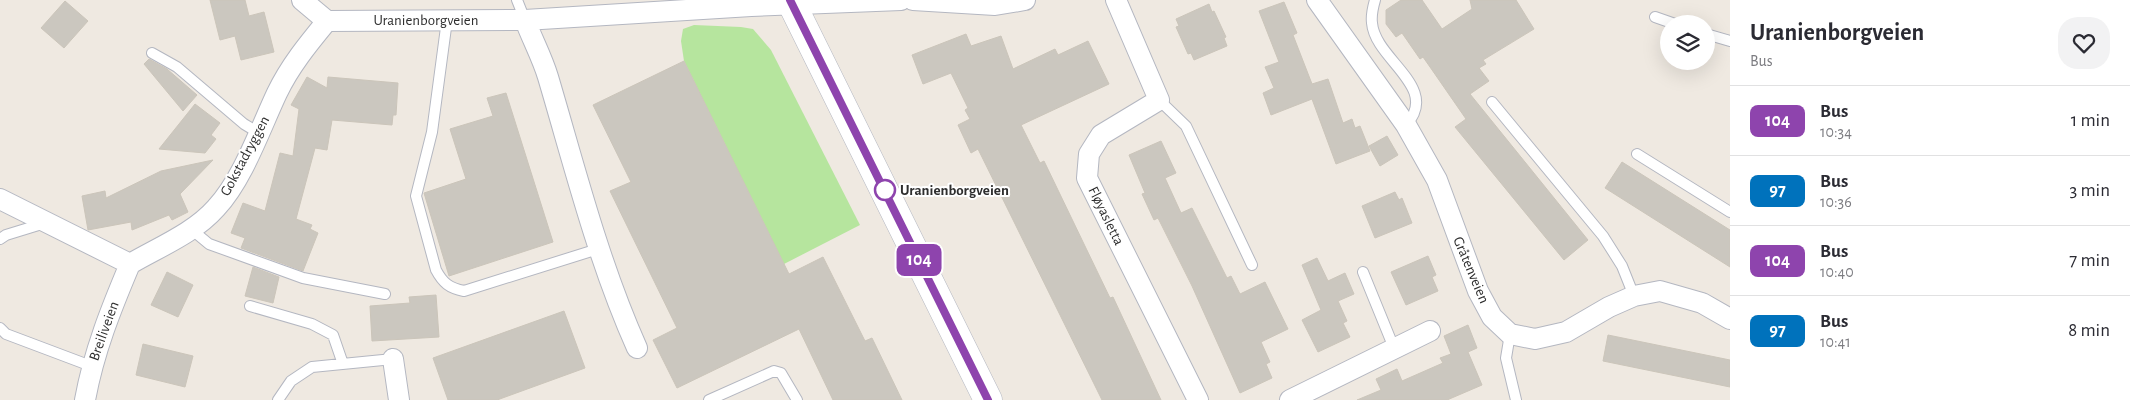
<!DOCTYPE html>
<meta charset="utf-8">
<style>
body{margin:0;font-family:"Alegreya Sans",sans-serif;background:#f2f2f3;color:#2b2b33;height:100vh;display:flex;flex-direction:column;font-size:19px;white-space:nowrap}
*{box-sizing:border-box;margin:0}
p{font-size:16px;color:#7c7c81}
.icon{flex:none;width:28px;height:28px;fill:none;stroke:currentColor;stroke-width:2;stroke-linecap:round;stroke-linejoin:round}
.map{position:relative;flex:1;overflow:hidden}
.panel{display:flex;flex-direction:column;background:#fff;width:400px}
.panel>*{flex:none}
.badge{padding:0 10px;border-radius:8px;font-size:18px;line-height:32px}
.buttons{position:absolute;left:1660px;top:15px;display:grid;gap:10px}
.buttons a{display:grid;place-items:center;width:55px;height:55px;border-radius:50%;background:#fff;box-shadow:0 5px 20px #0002;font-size:25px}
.map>.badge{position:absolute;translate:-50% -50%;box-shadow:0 0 0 2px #fff}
.round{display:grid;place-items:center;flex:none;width:52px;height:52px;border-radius:20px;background:#f2f2f3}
.head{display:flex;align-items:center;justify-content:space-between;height:85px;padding:0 20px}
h1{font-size:24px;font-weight:700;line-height:38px}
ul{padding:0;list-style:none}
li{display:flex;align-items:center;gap:15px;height:70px;padding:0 20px;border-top:1px solid #e1e1e2}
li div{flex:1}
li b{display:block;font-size:19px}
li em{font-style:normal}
li .badge{min-width:55px;font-weight:700;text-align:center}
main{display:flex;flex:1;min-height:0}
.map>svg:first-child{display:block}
.green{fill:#b6e59e}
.building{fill:#cbc7bf;stroke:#cbc5ba}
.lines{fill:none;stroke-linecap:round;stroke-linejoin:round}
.lane-casing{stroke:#b4b7c1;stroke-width:12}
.street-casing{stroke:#b4b7c1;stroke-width:22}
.secondary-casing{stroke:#b4b7c1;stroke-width:29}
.lane{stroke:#fff;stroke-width:10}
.street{stroke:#fff;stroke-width:20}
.secondary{stroke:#fff;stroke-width:28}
.line-casing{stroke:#fff;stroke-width:11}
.line{stroke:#8e44ad;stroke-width:8}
.stop-dot{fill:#fff;stroke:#8e44ad;stroke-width:2.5}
.labels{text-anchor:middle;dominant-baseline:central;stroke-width:4;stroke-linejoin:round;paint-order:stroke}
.street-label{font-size:15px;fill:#2e2e2e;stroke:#fff}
.stop-label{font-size:15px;font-weight:bold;fill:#2e2e2e;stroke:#fff;text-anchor:start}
</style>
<main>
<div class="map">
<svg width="1730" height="400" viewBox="0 0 1730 400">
<rect width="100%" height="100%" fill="#efe9e1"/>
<path class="green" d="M 694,25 L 741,27 L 753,29 L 771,50 L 860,225 L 784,264 L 684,61 L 681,41 L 683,29 Z"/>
<path class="building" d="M 210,0 L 245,0 L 249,16 L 264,12 L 274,52 L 241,60 L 235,36 L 220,40 Z
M 1401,0 L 1422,0 L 1442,29 L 1472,9 L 1470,0 L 1516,0 L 1534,29 L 1483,60 L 1486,64 L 1479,68 L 1489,81 L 1470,94 L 1588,240 L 1564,260 L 1455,127 L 1466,119 L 1430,67 L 1423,57 L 1420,59 L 1402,33 L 1396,37 L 1386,24 L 1386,10 Z
M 65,1 L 88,21 L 64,48 L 41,28 Z
M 1284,2 L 1297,33 L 1293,35 L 1312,84 L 1328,79 L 1343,123 L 1352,119 L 1355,128 L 1360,126 L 1370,151 L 1336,164 L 1312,99 L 1271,115 L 1263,93 L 1274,88 L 1265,67 L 1279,62 L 1259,11 Z
M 1209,4 L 1212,12 L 1214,11 L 1226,37 L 1224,38 L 1227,46 L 1194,60 L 1191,53 L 1188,54 L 1176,27 L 1179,26 L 1176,19 Z
M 966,34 L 971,46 L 1001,36 L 1013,69 L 1055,49 L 1058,55 L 1088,41 L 1109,84 L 1021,125 L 1040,163 L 1044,161 L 1110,298 L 1113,297 L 1161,400 L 1102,400 L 978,149 L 971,153 L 958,125 L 970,119 L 965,110 L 968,108 L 951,73 L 923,84 L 912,55 Z
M 149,59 L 167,69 L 197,95 L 183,111 L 144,64 Z
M 684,61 L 789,274 L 823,257 L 865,341 L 872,338 L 902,400 L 833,400 L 799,329 L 677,388 L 653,340 L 677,328 L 610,191 L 631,182 L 593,105 Z
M 307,77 L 327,88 L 328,77 L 398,83 L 396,115 L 393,115 L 392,125 L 332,120 L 327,150 L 315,148 L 296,219 L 312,225 L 310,229 L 318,233 L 303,271 L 241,248 L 245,238 L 231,233 L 243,203 L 265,211 L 280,153 L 293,156 L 299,109 L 291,105 Z
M 506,93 L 553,242 L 449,276 L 424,193 L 466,179 L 450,129 L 493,116 L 487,98 Z
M 195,104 L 220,123 L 211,135 L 216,139 L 205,153 L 159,149 Z
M 1387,136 L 1398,155 L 1380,166 L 1369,146 Z
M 1161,141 L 1176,173 L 1165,178 L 1181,213 L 1192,208 L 1227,278 L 1231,276 L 1240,294 L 1265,282 L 1288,329 L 1261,342 L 1270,362 L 1266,364 L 1272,378 L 1240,393 L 1192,286 L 1158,218 L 1154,220 L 1142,194 L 1145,193 L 1129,155 Z
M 213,160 L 180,194 L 188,212 L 172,220 L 169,215 L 132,230 L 131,222 L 88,230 L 82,196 L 105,191 L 106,198 L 161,171 Z
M 1622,162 L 1730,230 L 1730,267 L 1605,188 Z
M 1395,192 L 1399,200 L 1402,198 L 1412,223 L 1375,238 L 1362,206 Z
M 1428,256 L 1436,275 L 1432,277 L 1438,291 L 1406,305 L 1391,272 Z
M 1317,258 L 1328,281 L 1345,273 L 1354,294 L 1338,301 L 1347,321 L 1343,323 L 1350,337 L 1318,352 L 1302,320 L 1321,310 L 1302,265 Z
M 253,267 L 279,277 L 273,303 L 245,296 Z
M 167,272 L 193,285 L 178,317 L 151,305 Z
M 436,295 L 439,337 L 372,341 L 370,306 L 410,303 L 409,297 Z
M 564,311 L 585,368 L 497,400 L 448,400 L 433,358 Z
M 1468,325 L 1477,348 L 1468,352 L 1482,385 L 1447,400 L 1357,400 L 1381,390 L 1376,379 L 1397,369 L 1402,381 L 1443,363 L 1440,358 L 1451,354 L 1444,336 Z
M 1608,335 L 1730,360 L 1730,387 L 1603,361 Z
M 143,344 L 193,356 L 185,387 L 136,375 Z"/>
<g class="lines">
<defs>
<path id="lane" d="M 517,0 L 525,20
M 1375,0 C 1373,7 1371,16 1372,23 C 1375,60 1441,87 1406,125
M 1655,17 L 1675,24
M 447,20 L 432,132 L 416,196 L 436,270 C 443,283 449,288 464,291 L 598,249
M 1706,34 L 1730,41
M 152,53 L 177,67 L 244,124 L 259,133
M 1159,100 L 1186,126 L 1252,265
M 1492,102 L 1603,236 L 1622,266 L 1634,296
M 1637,154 L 1730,212
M 191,229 L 209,244 L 303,278 L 385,294
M 0,239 L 6,235 L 45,223
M 1363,272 L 1394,348
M 250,306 L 312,324 L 333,335 L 343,364
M 0,328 L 6,334 L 91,366
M 1510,334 L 1506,358 L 1516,400
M 278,400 L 291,381 L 312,367 L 393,359
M 709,400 L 774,371 L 781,373 L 797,400"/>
<path id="street" d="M 302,0 L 327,21
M 913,0 L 995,5 L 1025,0
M 1116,0 L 1159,100 L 1101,135 L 1089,154 L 1087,178 L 1198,400
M 1317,0 L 1406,125 L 1437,180 L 1478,291 L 1492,317 L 1510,334 L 1535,339 L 1566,332 L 1609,307 L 1634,296 L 1660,291 L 1702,303 L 1730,319
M 525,20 C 532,39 542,57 548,77 C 575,168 598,261 637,348
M 327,21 L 525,20 L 751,6 L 901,0
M 0,199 L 130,264 C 159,247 194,233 216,208 C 243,179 260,129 277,93 C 290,66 308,44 327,21
M 393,359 L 399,400
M 85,400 C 94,351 111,309 130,264
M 1290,400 L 1430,331"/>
<path id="secondary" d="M 790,0 L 988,400"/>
</defs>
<use href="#lane" class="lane-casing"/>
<use href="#street" class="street-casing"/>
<use href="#secondary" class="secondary-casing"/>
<use href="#lane" class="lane"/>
<use href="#street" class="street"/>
<use href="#secondary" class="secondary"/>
</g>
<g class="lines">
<defs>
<path id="line" d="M 790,0 L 988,400"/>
</defs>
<use href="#line" class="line-casing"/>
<use href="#line" class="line"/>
</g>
<circle class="stop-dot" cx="885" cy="190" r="10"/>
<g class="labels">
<g class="street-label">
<text x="426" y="20">Uranienborgveien</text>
<text transform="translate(245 156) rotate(-62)">Gokstadryggen</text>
<text transform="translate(1106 216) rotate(64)">Fløyasletta</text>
<text transform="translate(1471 270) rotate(67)">Gråtenveien</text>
<text transform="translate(104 331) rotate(-70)">Breiliveien</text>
</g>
<g class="stop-label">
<text x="900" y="190">Uranienborgveien</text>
</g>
</g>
</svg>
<div class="buttons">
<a><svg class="icon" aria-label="layers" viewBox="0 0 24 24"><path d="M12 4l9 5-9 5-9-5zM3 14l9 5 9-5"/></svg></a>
</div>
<b class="badge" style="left:919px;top:260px;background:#8e44ad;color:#fff">104</b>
</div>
<section class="panel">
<div class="head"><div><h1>Uranienborgveien</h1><p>Bus</p></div><a class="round"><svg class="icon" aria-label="heart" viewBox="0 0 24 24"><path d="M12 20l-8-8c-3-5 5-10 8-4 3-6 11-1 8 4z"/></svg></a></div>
<ul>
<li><span class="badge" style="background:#8e44ad;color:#fff">104</span><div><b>Bus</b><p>10:34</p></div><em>1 min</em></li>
<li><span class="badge" style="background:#0072bc;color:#fff">97</span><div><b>Bus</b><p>10:36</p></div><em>3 min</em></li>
<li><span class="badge" style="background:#8e44ad;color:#fff">104</span><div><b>Bus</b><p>10:40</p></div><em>7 min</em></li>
<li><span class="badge" style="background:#0072bc;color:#fff">97</span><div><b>Bus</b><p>10:41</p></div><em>8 min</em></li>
</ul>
</section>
</main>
